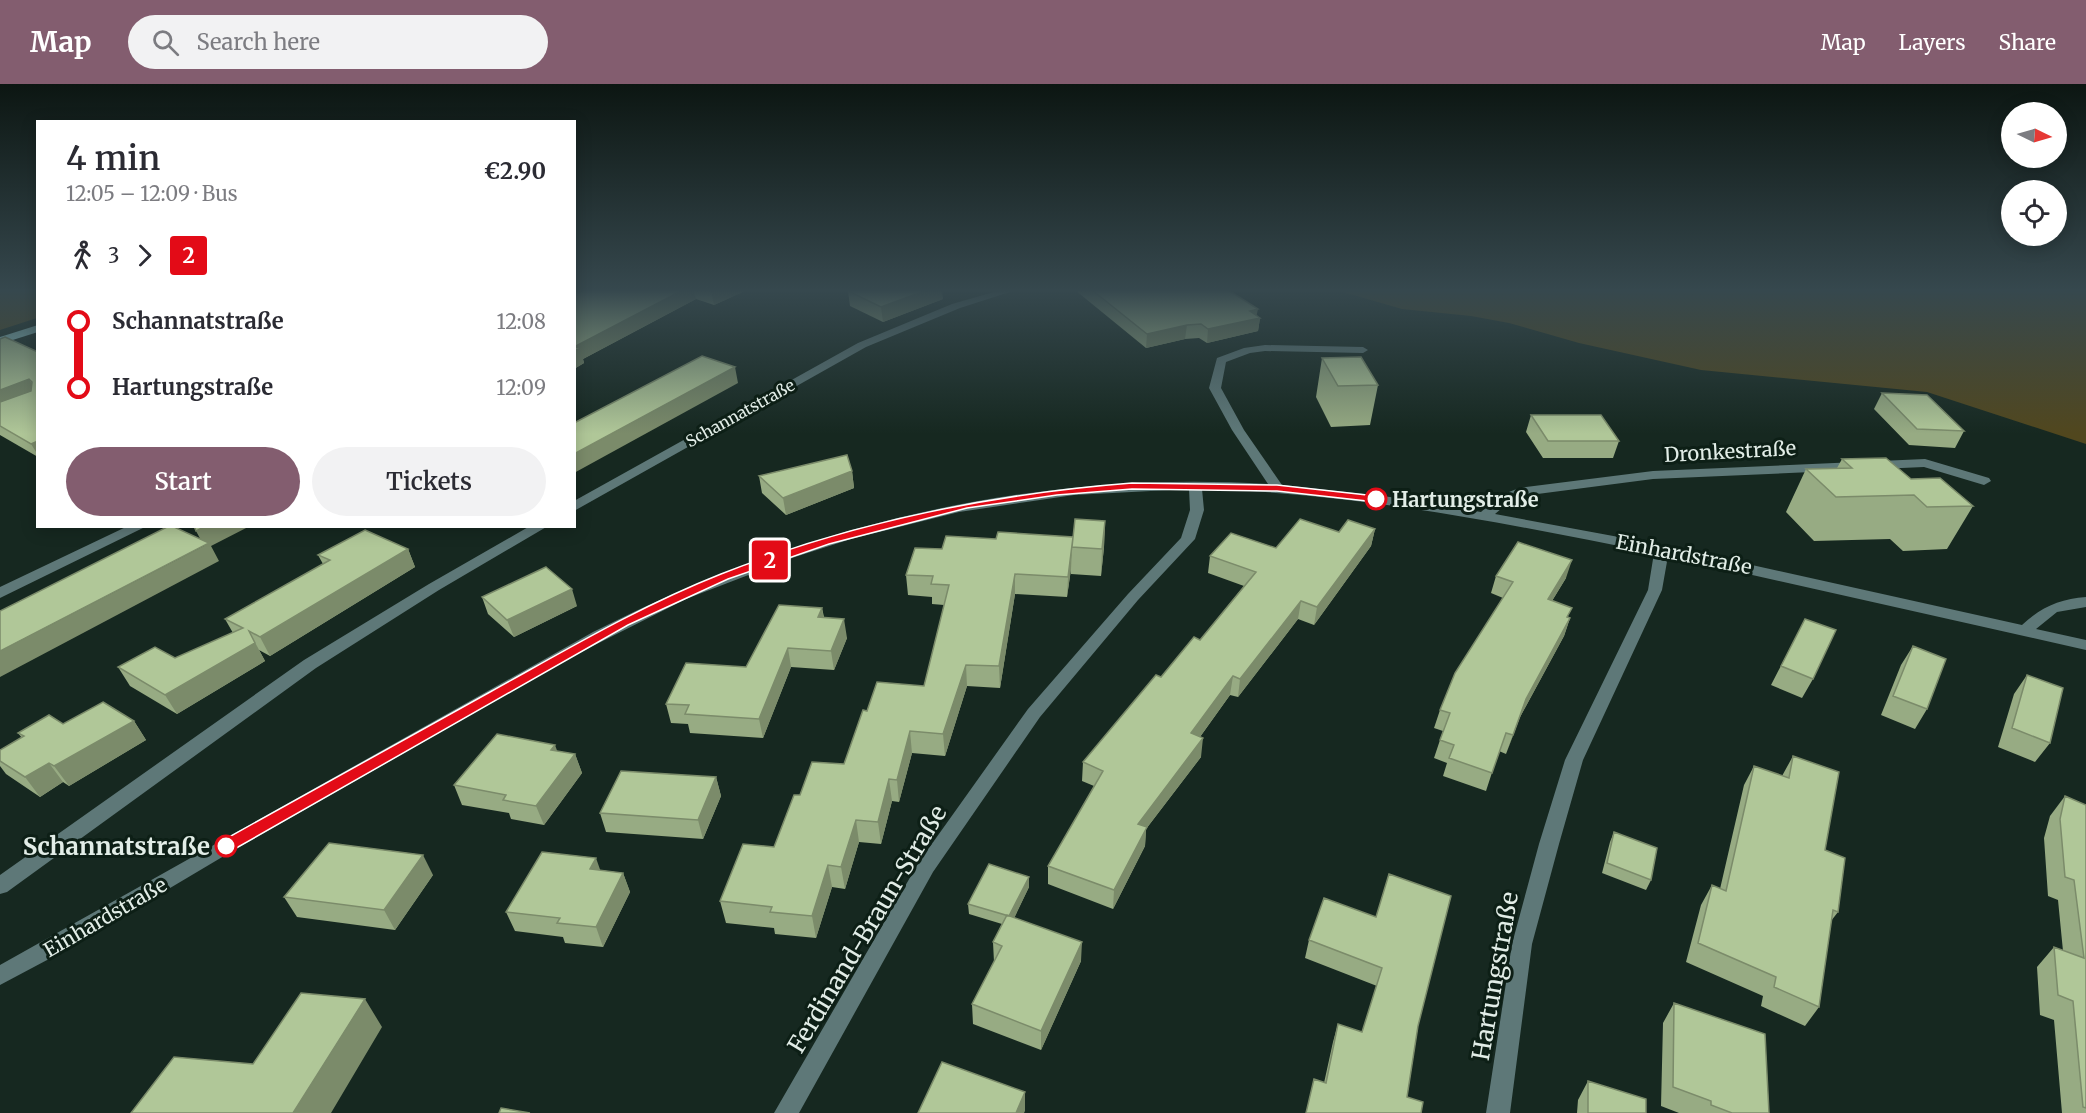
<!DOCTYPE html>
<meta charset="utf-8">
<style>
body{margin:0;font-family:Merriweather,serif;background:#f2f2f3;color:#2b2b33;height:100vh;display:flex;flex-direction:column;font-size:22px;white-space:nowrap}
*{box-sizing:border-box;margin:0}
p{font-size:20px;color:#7c7c81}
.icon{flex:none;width:33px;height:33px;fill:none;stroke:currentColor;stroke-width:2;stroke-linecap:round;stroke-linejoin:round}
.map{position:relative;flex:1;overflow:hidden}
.drawer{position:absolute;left:36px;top:36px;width:540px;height:408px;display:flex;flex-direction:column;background:#fff;border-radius:0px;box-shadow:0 3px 15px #0003}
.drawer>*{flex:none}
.badge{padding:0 12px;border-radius:4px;font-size:21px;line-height:39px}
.needle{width:39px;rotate:95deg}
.buttons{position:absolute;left:2001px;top:18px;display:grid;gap:12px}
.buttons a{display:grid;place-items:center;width:66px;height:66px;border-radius:50%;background:#fff;box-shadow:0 3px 15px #0003;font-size:30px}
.map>.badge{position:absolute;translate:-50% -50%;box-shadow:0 0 0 3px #fff}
.legs{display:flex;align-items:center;gap:9px;height:66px;padding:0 30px;font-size:20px}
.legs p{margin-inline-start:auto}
.headline{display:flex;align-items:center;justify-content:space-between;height:102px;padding:0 30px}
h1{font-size:33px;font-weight:600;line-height:45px}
.primary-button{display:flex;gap:12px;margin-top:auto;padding:12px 30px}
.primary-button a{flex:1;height:69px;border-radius:36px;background:#835d6f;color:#fff;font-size:24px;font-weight:600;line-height:69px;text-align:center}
.primary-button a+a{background:#f2f2f3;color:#2b2b33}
ul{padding:0 30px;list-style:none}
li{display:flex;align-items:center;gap:21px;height:66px;font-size:22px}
li i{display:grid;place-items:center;width:9px;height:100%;margin:0 8px;background:currentColor}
li i::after{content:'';width:15px;height:15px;margin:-8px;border:4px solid;border-radius:50%;background:#fff}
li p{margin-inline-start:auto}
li:first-child i{background:linear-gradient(#0000 50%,currentColor 0)}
li:last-child i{background:linear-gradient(currentColor 50%,#0000 0)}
header{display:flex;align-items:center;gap:36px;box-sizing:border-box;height:84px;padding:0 30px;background:#835d6f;color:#fff}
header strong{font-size:28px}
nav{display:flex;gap:33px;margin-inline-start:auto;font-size:21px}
.search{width:420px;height:54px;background:#f2f2f3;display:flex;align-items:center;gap:15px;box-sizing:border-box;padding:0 21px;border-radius:33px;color:#7c7c81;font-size:22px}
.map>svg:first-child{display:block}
.green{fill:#51471e}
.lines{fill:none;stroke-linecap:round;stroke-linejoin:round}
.minor{fill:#5e7878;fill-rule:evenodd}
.major{fill:#95cdcd;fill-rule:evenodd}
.wall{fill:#97ab83}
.shaded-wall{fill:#7b8b6a}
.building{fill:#b0c798;stroke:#7b8b6a;stroke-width:1.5}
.line-1{fill:#e30b17;stroke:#fff;stroke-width:1.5}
.stop-1-dot{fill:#fff;stroke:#e30b17;stroke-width:3}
.labels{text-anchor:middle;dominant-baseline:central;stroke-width:6;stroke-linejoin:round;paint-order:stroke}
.far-street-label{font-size:16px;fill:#e2ede7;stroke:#0d1f16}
.street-label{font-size:20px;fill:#e2ede7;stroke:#0d1f16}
.stop-label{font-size:20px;font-weight:bold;fill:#e2ede7;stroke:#0d1f16;text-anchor:start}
.near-stop-label{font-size:24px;font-weight:bold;fill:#e2ede7;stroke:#0d1f16;text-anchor:end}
.near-street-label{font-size:24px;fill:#e2ede7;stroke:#0d1f16}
</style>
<header>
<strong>Map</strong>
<div class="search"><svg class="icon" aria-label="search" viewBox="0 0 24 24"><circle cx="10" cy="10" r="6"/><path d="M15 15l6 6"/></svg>Search here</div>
<nav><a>Map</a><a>Layers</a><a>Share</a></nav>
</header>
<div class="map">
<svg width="2086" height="1029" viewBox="0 0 2086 1029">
<rect width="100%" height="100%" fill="#162820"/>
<path class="green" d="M 0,206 L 37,206 L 37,234 L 0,246 Z
M 1336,206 L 2086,206 L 2086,360 L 1927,308 L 1701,286 L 1579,259 L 1509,239 L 1471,232 L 1402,225 Z"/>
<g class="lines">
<path class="minor" d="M 1001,206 L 1016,206 L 960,224 L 866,263 L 574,427 L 574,417 L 858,259 L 952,220 Z
M 1265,261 L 1363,263 L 1368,266 L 1363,269 L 1265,267 L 1250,269 L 1226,278 L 1221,304 L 1244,346 L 1282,401 L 1390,413 L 1481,428 L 1499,412 L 1519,404 L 1653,387 L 1925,375 L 1989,394 L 1991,397 L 1984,401 L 1924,383 L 1653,395 L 1522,412 L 1509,418 L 1495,430 L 1662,461 L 2022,541 C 2041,523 2060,515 2086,513 L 2086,523 L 2057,528 L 2036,545 L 2086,556 L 2086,566 L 1668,472 L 1662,506 L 1583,676 L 1559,760 L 1532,860 L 1510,1029 L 1486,1029 L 1512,860 L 1539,760 L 1565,676 L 1648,506 L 1654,469 C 1505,439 1355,409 1202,405 L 1204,426 L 1195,455 L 1138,516 L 1040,633 L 933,788 L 799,1029 L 774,1029 L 919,778 L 1028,625 L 1128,510 L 1181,454 L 1190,426 L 1189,405 L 1074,411 L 959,428 L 851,455 L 795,473 L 686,515 L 577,570 L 229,769 L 64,867 L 0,901 L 0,881 L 593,548 C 801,442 1034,385 1268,400 L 1232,346 L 1209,304 L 1217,274 L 1244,264 Z
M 128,442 L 147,442 L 0,514 L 0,503 Z
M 530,442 L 548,442 L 439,506 L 316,584 L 7,808 L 0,810 L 0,791 L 304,576 L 429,500 Z"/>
<path class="major" d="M 38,241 L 38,248 L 0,260 L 0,253 Z"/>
</g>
<path class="wall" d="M 574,206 L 747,206 L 714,221 L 696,215 L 583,275 L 584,279 L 574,285 Z
M 1075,206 L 1228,206 L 1260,234 L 1258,247 L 1207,259 L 1199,254 L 1185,255 L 1146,264 Z
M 848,207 L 943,215 L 883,238 L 850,222 Z
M 0,255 L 38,268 L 38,373 L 0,351 Z
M 1322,274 L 1378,301 L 1370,341 L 1331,343 L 1316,313 Z
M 1882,309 L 1964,347 L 1955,364 L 1909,361 L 1874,325 Z
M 1531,331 L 1619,357 L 1613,374 L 1543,374 L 1526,348 Z
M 1842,375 L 1911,395 L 1973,422 L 1947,465 L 1903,467 L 1890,455 L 1814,457 L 1786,428 L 1806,385 L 1837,384 Z
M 852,387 L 854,404 L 786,431 L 762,409 L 759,392 Z
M 1105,437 L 1104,463 L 1101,492 L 1071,490 L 1071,485 L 1067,513 L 1015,510 L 1000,604 L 967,602 L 945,672 L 912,669 L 899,718 L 892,717 L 881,760 L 859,758 L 845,805 L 832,803 L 816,854 L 775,850 L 774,844 L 726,839 L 720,817 L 774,763 L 800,711 L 844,680 L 867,627 L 924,602 L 944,521 L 932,520 L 932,513 L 908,511 L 906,491 L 942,465 L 996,455 L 1073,453 Z
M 1375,445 L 1371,462 L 1314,541 L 1298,535 L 1238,613 L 1230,611 L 1200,653 L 1201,673 L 1146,745 L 1145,762 L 1113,825 L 1048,800 L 1048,782 L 1094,702 L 1082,697 L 1083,678 L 1161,593 L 1200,556 L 1244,502 L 1208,489 L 1210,472 L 1276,464 L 1339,448 Z
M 408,465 L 415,483 L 270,572 L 259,566 L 265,577 L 177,630 L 130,602 L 118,583 L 175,574 L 233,549 L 225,535 L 323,480 L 318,471 Z
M 1496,492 L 1566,494 L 1552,517 L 1570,534 L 1564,552 L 1520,633 L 1506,670 L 1499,667 L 1486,707 L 1443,692 L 1447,679 L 1434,674 L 1443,647 L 1434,644 L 1440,626 L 1503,514 L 1491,509 Z
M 482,513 L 577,522 L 514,553 L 488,530 Z
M 822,524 L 824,533 L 847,554 L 834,586 L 791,583 L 763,654 L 690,649 L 688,640 L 671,639 L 666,620 L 746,583 Z
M 1805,535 L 1813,595 L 1802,614 L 1771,601 Z
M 1913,562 L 1927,625 L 1915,645 L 1881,631 L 1901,581 Z
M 2027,591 L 2050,659 L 2035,678 L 1998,663 L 2014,610 Z
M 134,637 L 146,656 L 69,702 L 63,698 L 40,713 L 6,690 L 0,682 L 0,666 L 22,654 L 18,649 L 63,640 Z
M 557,667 L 575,670 L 582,689 L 544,741 L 511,735 L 509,729 L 462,721 L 454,701 Z
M 1793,672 L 1825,766 L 1838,828 L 1831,837 L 1819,923 L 1805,942 L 1761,922 L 1763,912 L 1686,878 L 1701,821 L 1712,801 L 1720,805 L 1744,701 L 1754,682 L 1782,692 Z
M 716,693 L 721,712 L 703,755 L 606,748 L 600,729 Z
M 2065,712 L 2086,721 L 2086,1029 L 2062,1029 L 2054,936 L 2040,931 L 2037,883 L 2054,863 L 2063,867 L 2058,816 L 2048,812 L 2044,754 L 2050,732 Z
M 1614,748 L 1651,796 L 1646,806 L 1602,789 L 1610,758 Z
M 600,786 L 623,789 L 630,808 L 603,863 L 565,859 L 563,853 L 515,847 L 506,828 Z
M 433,791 L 395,846 L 297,833 L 284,813 Z
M 1029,793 L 1029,803 L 1014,834 L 1081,877 L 1041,966 L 973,940 L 972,920 L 994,878 L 993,858 L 1002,840 L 969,830 L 968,820 Z
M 1376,833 L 1418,942 L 1407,1013 L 1421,1029 L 1306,1029 L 1314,995 L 1324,999 L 1333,958 L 1338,940 L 1362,948 L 1377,902 L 1305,874 L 1309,856 Z
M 1674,919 L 1769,1029 L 1679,1029 L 1661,1022 L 1663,939 Z
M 1588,997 L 1646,1029 L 1577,1029 L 1578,1016 Z"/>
<path class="shaded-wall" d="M 574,206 L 597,206 L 574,216 Z
M 683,206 L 694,206 L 696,215 L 583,275 L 584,279 L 574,285 L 574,263 Z
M 713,206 L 747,206 L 714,221 L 711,207 Z
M 927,206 L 942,206 L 943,215 L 883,238 L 881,223 Z
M 1258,225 L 1256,234 L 1260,234 L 1258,247 L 1207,259 L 1208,245 L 1250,227 Z
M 1187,241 L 1185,255 L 1146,264 L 1147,250 Z
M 735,283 L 738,299 L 574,389 L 574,370 Z
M 29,295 L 37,309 L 0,322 L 0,306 Z
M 38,357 L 38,371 L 31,360 Z
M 852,387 L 854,404 L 786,431 L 783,414 Z
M 1105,437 L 1104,463 L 1101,492 L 1102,465 Z
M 206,442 L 250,442 L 211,462 L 219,477 L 0,593 L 0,567 L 204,462 L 196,447 Z
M 1375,445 L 1371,462 L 1314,541 L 1317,523 Z
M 1072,464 L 1071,485 L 1067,513 L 1068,493 Z
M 408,465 L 415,483 L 270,572 L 260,553 Z
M 1572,476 L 1566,494 L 1542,533 L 1548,515 Z
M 1015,490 L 1015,510 L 1000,604 L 999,582 Z
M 572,505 L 577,522 L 514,553 L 507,536 Z
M 1301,517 L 1298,535 L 1238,613 L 1240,595 Z
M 822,524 L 825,543 L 818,533 Z
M 1570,534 L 1564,552 L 1520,633 L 1506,670 L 1526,615 Z
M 844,535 L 847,554 L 834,586 L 831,567 Z
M 249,547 L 265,577 L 177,630 L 165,611 Z
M 788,564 L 791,583 L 763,654 L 759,635 Z
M 966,581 L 967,602 L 945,672 L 943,650 Z
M 1233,592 L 1230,611 L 1189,668 L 1191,649 Z
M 134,637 L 146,656 L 69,702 L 54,682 Z
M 910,647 L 912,669 L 899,718 L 897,696 Z
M 1203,654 L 1201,673 L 1146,745 L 1145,762 L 1113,825 L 1114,806 L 1138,740 Z
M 555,661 L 562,680 L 551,666 Z
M 575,670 L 582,689 L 544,741 L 536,722 Z
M 49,679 L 63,698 L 40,713 L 25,693 Z
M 716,693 L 721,712 L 703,755 L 698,736 Z
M 889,695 L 892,717 L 881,760 L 878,738 Z
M 856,736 L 859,758 L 845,805 L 841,783 Z
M 423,771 L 433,791 L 395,846 L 384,826 Z
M 596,774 L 603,794 L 590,785 Z
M 828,781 L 832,803 L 816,854 L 812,832 Z
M 623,789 L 630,808 L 603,863 L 596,843 Z
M 1029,793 L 1029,803 L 1010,843 L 1009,833 Z
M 1082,858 L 1081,877 L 1041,966 L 1041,947 Z
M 365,915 L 382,943 L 331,1029 L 293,1029 Z
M 1025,1008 L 1025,1027 L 1024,1029 L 1016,1029 Z"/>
<path class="building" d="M 585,206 L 683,206 L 574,263 L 574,210 Z
M 850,206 L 927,206 L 881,223 L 848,207 Z
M 1092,206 L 1228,206 L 1258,225 L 1250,227 L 1260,234 L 1208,245 L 1201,240 L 1187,241 L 1147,250 Z
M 5,253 L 38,268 L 38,357 L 31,360 L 0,342 L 0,318 L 31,307 L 32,298 L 29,295 L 0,306 L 0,255 Z
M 574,263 L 580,264 L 574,267 Z
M 702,272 L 735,283 L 574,370 L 574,339 Z
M 1361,273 L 1378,301 L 1338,302 L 1322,274 Z
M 1882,309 L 1927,311 L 1964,347 L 1917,345 Z
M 1531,331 L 1601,331 L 1619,357 L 1548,357 Z
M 847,371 L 852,387 L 783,414 L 759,392 Z
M 1886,374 L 1911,395 L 1940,394 L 1973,422 L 1927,423 L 1914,411 L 1836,413 L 1806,385 L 1852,384 L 1842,375 Z
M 1075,435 L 1105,437 L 1102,465 L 1072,463 Z
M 1300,435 L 1339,448 L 1348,436 L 1375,445 L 1317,523 L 1301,517 L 1240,595 L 1233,592 L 1191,649 L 1203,654 L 1138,740 L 1147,743 L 1114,806 L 1048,782 L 1103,687 L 1083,678 L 1156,591 L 1161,593 L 1194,553 L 1200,556 L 1256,488 L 1210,472 L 1231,449 L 1276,464 Z
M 169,442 L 172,442 L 209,459 L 0,567 L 0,527 Z
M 194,442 L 206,442 L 196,447 Z
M 365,446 L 408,465 L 260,553 L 249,547 L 255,559 L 165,611 L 118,583 L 155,563 L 175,574 L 243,544 L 225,535 L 330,476 L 318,471 Z
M 998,448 L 1073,453 L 1068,493 L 1015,490 L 999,582 L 966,581 L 943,650 L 910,647 L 897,696 L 889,695 L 878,738 L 856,736 L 841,783 L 828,781 L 812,832 L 770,828 L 772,823 L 720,817 L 743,760 L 774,763 L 794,711 L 800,711 L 812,678 L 844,680 L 863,626 L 867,627 L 877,598 L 924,602 L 949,501 L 931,500 L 933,492 L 906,491 L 915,464 L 942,465 L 946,452 L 996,455 Z
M 1518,458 L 1572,476 L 1548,515 L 1572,524 L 1567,533 L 1570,534 L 1526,615 L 1513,651 L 1506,649 L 1492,689 L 1449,674 L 1454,661 L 1440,656 L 1450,629 L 1440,626 L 1455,589 L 1513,498 L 1496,492 Z
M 546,483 L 572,505 L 507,536 L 482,513 Z
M 779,521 L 822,524 L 818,533 L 844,535 L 831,567 L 788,564 L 759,635 L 685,630 L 689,621 L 666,620 L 686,579 L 746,583 Z
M 1805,535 L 1836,546 L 1813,595 L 1781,582 Z
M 1913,562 L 1946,575 L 1927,625 L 1893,612 Z
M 2027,591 L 2063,604 L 2050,659 L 2012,644 Z
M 103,618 L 134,637 L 54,682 L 49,679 L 25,693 L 0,677 L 0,666 L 24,652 L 18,649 L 49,631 L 63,640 Z
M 497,650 L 555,661 L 551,666 L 575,670 L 536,722 L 503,716 L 506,711 L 454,701 Z
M 1793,672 L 1839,688 L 1825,766 L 1845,774 L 1838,828 L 1833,826 L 1819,923 L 1774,903 L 1776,893 L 1698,859 L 1712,801 L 1726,807 L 1754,682 L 1789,694 Z
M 621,687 L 716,693 L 698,736 L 600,729 Z
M 2065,712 L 2086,721 L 2086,1024 L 2083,1023 L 2073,917 L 2058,911 L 2054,863 L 2084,874 L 2074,796 L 2065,793 L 2060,735 Z
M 1614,748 L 1657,764 L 1651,796 L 1607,779 Z
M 329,759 L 423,771 L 384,826 L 284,813 Z
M 542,768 L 596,774 L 590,785 L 623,789 L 596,843 L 557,839 L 560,834 L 506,828 Z
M 989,780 L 1029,793 L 1009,832 L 968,820 Z
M 1389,790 L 1451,812 L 1418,942 L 1407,1013 L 1423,1018 L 1421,1029 L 1306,1029 L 1314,995 L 1326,999 L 1338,940 L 1362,948 L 1382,884 L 1309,856 L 1324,814 L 1376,833 Z
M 1007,831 L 1082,858 L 1041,947 L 972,920 L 1002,862 L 993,858 Z
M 301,909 L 365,915 L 293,1029 L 131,1029 L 174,973 L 253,980 Z
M 1674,919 L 1765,950 L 1769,1029 L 1732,1029 L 1711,1021 L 1711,1017 L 1673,1003 Z
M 942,978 L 1025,1008 L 1016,1029 L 918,1029 Z
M 1588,997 L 1646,1015 L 1646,1029 L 1588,1029 Z
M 501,1024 L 530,1029 L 499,1029 Z"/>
<linearGradient id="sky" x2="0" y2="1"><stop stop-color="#0c1612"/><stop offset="0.59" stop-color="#36484e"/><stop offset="1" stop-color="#36484e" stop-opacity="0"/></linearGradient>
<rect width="2086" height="350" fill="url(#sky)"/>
<path class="line-1" d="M 1132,399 L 1277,401 L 1376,412 L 1381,415 L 1376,418 L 1277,407 L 1132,405 L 1057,411 L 967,424 L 829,460 L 728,495 L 628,541 L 231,767 L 220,767 L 218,762 L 220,758 C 310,708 400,658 490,608 C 566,566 640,522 721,490 C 853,438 991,410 1132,399 Z"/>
<g class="stop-1-dot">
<circle cx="1376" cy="415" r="10"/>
<circle cx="226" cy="762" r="10"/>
</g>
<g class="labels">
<g class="far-street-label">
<text transform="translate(740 329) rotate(-29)">Schannatstraße</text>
</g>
<g class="street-label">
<text transform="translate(1730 367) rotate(-3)">Dronkestraße</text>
<text transform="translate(1684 470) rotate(11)">Einhardstraße</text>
<text transform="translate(105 833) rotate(-30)">Einhardstraße</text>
</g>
<g class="stop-label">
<text x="1392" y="415">Hartungstraße</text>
</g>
<g class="near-stop-label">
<text x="210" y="762">Schannatstraße</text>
</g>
<g class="near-street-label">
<text transform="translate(867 845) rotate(-59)">Ferdinand-Braun-Straße</text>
<text transform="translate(1495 892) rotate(-80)">Hartungstraße</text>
</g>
</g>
</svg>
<div class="buttons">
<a><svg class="needle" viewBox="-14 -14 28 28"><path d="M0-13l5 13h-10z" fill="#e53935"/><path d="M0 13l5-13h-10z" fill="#7c7c81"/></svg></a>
<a><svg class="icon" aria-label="locate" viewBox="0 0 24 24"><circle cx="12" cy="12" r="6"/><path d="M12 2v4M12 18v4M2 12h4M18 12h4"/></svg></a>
</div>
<b class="badge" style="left:770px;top:476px;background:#e30b17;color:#fff">2</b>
<section class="drawer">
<div class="headline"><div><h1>4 min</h1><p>12:05 – 12:09 · Bus</p></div><b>€2.90</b></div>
<div class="legs"><svg class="icon" aria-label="walk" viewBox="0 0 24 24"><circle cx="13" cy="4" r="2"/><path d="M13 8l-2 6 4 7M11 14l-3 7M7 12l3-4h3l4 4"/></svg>3<svg class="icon" aria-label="forward" viewBox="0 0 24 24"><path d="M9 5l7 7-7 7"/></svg><b class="badge" style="background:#e30b17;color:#fff">2</b></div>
<ul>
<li><i style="color:#e30b17"></i><b>Schannatstraße</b><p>12:08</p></li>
<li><i style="color:#e30b17"></i><b>Hartungstraße</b><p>12:09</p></li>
</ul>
<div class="primary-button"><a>Start</a><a>Tickets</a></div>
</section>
</div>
